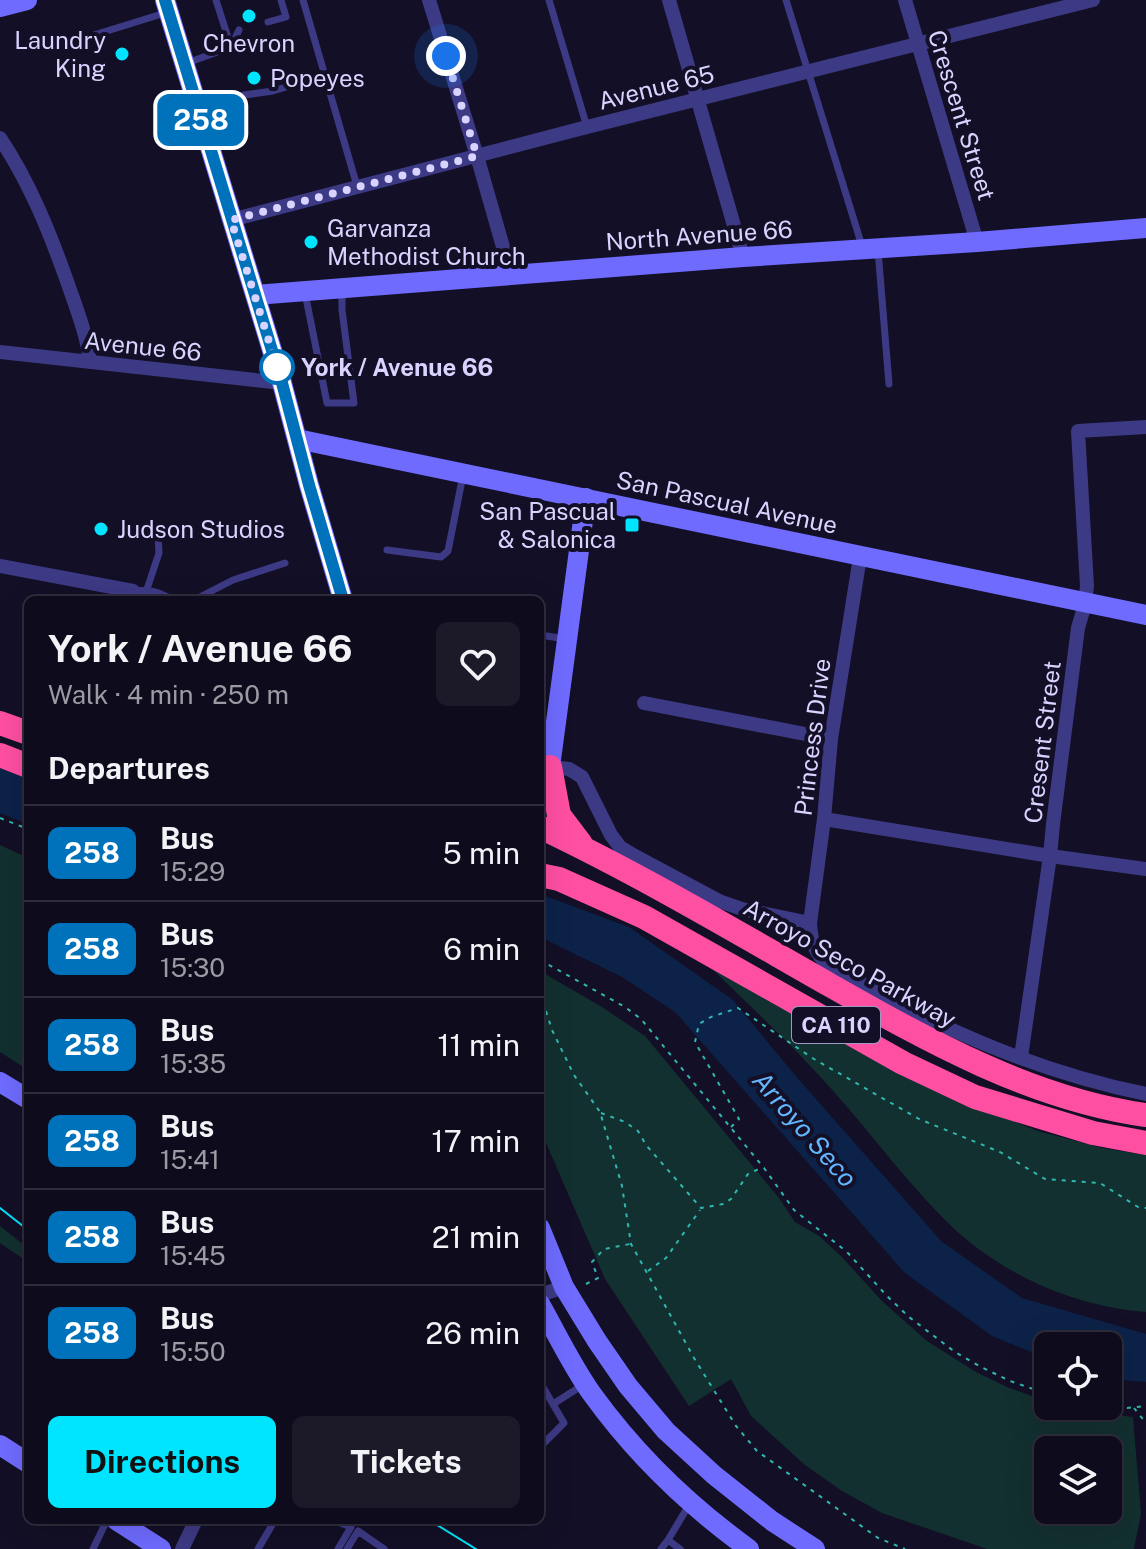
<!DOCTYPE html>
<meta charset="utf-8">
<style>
body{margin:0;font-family:"Public Sans",sans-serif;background:#1c1929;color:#f1f3f6;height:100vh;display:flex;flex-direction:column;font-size:30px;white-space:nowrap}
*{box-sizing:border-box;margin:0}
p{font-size:26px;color:#9b9ba3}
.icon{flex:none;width:44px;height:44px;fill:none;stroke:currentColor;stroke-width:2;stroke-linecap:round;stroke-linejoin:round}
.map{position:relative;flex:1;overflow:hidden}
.sheet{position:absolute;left:24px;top:596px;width:520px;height:928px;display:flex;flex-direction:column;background:#0e0b1c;border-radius:12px;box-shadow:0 8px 32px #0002,0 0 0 2px #2e2b3b}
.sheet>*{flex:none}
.badge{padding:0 16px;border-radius:12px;font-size:28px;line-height:52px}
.fabs{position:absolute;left:1034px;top:1332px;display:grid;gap:16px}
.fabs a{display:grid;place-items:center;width:88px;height:88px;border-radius:12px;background:#0e0b1c;box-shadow:0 8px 32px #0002,0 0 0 2px #2e2b3b;font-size:40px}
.you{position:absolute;width:40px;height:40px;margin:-20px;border:6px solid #fff;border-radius:50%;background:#1a73e8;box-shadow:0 0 0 12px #1a73e833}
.map>.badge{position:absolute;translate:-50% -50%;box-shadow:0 0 0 4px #fff}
h2{padding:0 24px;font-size:30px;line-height:72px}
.round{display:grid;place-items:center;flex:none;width:84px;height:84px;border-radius:12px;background:#1c1929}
.summary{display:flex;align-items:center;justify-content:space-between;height:136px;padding:0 24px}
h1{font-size:38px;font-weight:700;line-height:60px}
.button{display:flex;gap:16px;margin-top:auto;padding:16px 24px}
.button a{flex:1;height:92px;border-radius:12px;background:#00e5ff;color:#111;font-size:32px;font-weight:700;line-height:92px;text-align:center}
.button a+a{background:#1c1929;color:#f1f3f6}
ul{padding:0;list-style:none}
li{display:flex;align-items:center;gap:24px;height:96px;padding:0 24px;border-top:2px solid #2e2b3b}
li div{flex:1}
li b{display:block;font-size:30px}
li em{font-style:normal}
li .badge{min-width:88px;font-weight:700;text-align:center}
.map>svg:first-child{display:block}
.green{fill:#12302f;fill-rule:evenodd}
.water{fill:#0c2248}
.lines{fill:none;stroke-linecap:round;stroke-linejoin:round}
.path{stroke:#2fb8b0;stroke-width:2;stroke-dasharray:4 6;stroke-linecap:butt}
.lane{stroke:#3d3a85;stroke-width:7}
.street{stroke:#3d3a85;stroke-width:14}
.secondary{stroke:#6f6bff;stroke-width:20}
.highway{stroke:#ff4fa3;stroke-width:24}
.tram{stroke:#00e5ff;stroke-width:2}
.line-casing{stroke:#fff;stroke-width:18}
.line{stroke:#0072bc;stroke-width:12}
.walk{stroke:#d9d4ff;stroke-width:8;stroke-dasharray:0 14.4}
.poi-dot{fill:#00e5ff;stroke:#130f26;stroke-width:3}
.stop-dot{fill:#fff;stroke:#0072bc;stroke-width:4}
.labels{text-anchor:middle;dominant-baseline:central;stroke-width:8;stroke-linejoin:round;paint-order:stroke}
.shield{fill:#130f26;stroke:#9e99be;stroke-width:2}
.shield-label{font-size:22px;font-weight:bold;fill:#d9d4ff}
.poi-label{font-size:24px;fill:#d9d4ff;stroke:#130f26;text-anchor:start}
.street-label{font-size:24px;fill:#d9d4ff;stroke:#130f26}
.stop-label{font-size:24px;font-weight:bold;fill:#d9d4ff;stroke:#130f26;text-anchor:start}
.water-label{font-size:26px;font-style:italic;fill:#62b6ff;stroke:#130f26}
</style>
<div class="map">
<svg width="1146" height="1549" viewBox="0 0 1146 1549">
<rect width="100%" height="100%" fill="#130f26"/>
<path class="green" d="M 0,845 L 28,858 L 28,1070 L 0,1052 Z
M 698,955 L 970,1105 L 1038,1131 L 1102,1148 L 1146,1155 L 1146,1312 C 1069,1306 996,1272 942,1217 C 896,1170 859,1117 814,1070 C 777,1030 736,993 698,955 Z
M 540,971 L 602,1007 L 645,1036 L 779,1198 L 795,1222 L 819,1236 L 841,1256 L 882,1301 L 927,1341 L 976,1372 L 1007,1387 L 1048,1402 L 1048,1406 L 1133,1417 L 1141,1514 L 1134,1549 L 987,1549 L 882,1513 L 842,1491 L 805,1465 L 751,1416 L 731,1379 L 689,1406 L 605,1279 L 540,1129 ZM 1048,1450 L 1108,1450 L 1108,1510 L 1048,1510 Z
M 0,1226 L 28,1248 L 28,1262 L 0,1243 Z"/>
<path class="water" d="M 0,768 L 28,779 L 28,824 L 0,813 Z
M 540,894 L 629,927 L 733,1000 L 794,1074 L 941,1241 L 1022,1298 L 1146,1334 L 1146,1382 L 1108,1379 L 1108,1346 L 1048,1346 L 1048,1359 L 992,1336 L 905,1273 L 675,1012 L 622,977 L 540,937 Z"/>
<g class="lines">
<path class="path" d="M 0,818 L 28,829
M 540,960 L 625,1007 L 641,1019 L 764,1168 L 794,1210 L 847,1252 L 887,1296 L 909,1317 L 955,1352 L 979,1366 L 1010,1381 L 1048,1394
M 540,992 L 552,1030 L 574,1075 L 600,1112 L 622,1186 L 631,1244 L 694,1358 L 736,1426 L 757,1451 L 878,1538 L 905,1549
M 601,1113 L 625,1122 L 638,1131 L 646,1145 L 701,1208 L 723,1204 L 731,1199 L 748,1174 L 761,1168
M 731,1127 L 739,1119 L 695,1042 L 699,1024 L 711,1017 L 738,1008 L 814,1059 L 919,1119 L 1000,1152 L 1045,1179 L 1100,1183 L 1138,1207 L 1146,1208
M 648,1271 L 666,1258 L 700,1210
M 586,1284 L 598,1278 L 592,1262 L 604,1249 L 630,1244
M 1107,1406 L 1127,1408 L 1146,1406
M 1134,1408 L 1146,1423"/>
<path class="lane" d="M 216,0 L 231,47
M 303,0 L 357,186
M 549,0 L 587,127
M 786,0 L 862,246
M 268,22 L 286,17 L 281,0
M 94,35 L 165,13
M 187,63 L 231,47 L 239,30
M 200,107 L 244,95 L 273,91 L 325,75
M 878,250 L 889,384
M 305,293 L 327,403 L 354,403 L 342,310 L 342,292
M 387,550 L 441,557 L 448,551 L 463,475
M 147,589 L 159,553 L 158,535
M 133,591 C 149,589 159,592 173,600
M 194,600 L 233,580 L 285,563
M 540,635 L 566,639
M 540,1382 L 564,1423 L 540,1447
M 553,1404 L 583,1385
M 668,1540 L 689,1505
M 93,1549 L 107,1520
M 258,1549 L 275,1520
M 338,1549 L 351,1527 L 338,1522
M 347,1549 L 358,1531 L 384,1549
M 661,1549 L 668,1540 L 680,1549"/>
<path class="street" d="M 429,0 L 477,156 L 511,275
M 669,0 L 743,257
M 905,0 L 977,242
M 0,138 C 30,183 50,233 68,284 C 77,310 87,335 90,362
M 231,220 L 587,127 L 1093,0
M 0,352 L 282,383
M 0,566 L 133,591
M 644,703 L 831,739
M 544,766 L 569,769 L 582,777 L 611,835 L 620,847 L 633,855 L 719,901 L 742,909 L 810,923 C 811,938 813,949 823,960 C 921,1022 1033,1071 1146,1094
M 824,819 L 1050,856 L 1146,869
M 810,923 L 824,819 L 831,739 L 860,557
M 1021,1057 L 1050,856 L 1053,824 L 1078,628 L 1085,604 L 1087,586 L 1078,431 L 1146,427
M 540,1295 L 564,1287
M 182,1549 L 196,1520"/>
<path class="secondary" d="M 165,0 L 282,383 L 309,485 L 343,600
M 0,7 L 27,0
M 255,295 L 743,257 L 977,242 L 1146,228
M 297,439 L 1146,615
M 550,767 L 586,498
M 0,1082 L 28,1099
M 540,1228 L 564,1287 L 597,1341 L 628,1386 L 666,1431 L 714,1475 L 772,1521 L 815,1549
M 540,1304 C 557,1334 572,1366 592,1394 C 636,1455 688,1505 749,1549
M 0,1445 L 28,1463
M 116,1520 L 161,1549"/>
<path class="highway" d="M 0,723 L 28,733
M 0,755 L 28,766
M 550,767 L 559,815 L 581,844
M 540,827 C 639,874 733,930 828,984 C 927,1040 1031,1099 1146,1115
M 540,875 L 559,879 L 644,917 L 903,1063 L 975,1097 L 1093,1133 L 1146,1143"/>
<path class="tram" d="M 0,1208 L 28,1230
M 429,1520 L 476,1549"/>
</g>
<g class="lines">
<defs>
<path id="line" d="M 165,0 L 282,383 L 309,485 L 343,600"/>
</defs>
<use href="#line" class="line-casing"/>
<use href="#line" class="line"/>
<path class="walk" d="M 277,367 L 231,220 L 477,156 L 446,56"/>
</g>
<g class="poi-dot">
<circle cx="249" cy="16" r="8"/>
<circle cx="122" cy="54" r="8"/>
<circle cx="254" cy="78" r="8"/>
<circle cx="311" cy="242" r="8"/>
<rect x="624" y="517" width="16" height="16" rx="4"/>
<circle cx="101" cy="529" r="8"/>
</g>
<circle class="stop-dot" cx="277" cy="367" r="16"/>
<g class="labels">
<rect class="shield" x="792" y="1007" width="88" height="36" rx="6"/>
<g class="shield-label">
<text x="836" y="1025">CA 110</text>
</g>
<g class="poi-label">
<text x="106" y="40" text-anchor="end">Laundry<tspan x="106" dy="28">King</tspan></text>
<text x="249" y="43" text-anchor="middle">Chevron</text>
<text x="270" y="78">Popeyes</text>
<text x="327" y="228">Garvanza<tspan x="327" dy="28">Methodist Church</tspan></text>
<text x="616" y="511" text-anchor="end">San Pascual<tspan x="616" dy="28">&amp; Salonica</tspan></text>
<text x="117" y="529">Judson Studios</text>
</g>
<g class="street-label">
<text transform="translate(656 87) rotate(-14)">Avenue 65</text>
<text transform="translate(962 115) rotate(73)">Crescent Street</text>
<text transform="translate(699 235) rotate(-4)">North Avenue 66</text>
<text transform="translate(143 346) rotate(6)">Avenue 66</text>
<text transform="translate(727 502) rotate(12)">San Pascual Avenue</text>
<text transform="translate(812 737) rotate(-83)">Princess Drive</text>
<text transform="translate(1042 742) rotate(-83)">Cresent Street</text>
<text transform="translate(850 963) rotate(29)">Arroyo Seco Parkway</text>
</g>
<g class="stop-label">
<text x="301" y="367">York / Avenue 66</text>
</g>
<g class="water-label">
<text transform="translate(805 1129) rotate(49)">Arroyo Seco</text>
</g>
</g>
</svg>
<div class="fabs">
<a><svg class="icon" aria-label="locate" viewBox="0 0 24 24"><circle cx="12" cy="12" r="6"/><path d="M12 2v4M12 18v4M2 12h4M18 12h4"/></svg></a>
<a><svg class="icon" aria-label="layers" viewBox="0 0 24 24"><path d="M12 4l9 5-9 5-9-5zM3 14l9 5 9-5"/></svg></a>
</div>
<div class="you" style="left:446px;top:56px"></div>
<b class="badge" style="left:201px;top:120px;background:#0072bc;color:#fff">258</b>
<section class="sheet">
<div class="summary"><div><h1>York / Avenue 66</h1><p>Walk · 4 min · 250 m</p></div><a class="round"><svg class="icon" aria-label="heart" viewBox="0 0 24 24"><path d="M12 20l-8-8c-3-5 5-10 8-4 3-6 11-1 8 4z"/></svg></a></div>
<h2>Departures</h2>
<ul>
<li><span class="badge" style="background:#0072bc;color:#fff">258</span><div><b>Bus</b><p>15:29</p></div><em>5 min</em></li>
<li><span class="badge" style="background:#0072bc;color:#fff">258</span><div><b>Bus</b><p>15:30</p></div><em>6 min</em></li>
<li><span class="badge" style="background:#0072bc;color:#fff">258</span><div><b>Bus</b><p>15:35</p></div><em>11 min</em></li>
<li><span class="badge" style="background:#0072bc;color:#fff">258</span><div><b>Bus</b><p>15:41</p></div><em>17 min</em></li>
<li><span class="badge" style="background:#0072bc;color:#fff">258</span><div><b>Bus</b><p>15:45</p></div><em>21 min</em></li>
<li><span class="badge" style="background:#0072bc;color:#fff">258</span><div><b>Bus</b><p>15:50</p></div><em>26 min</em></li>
</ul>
<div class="button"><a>Directions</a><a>Tickets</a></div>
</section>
</div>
